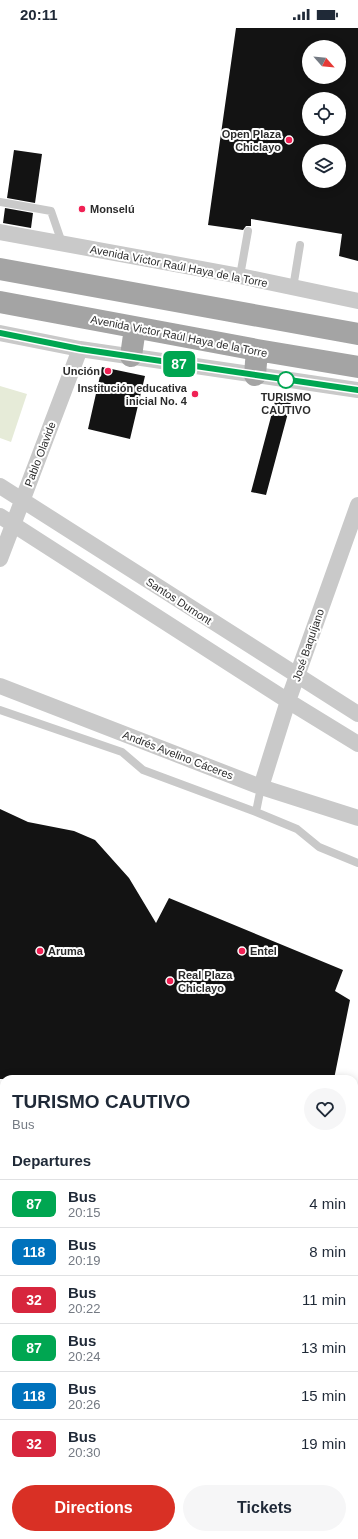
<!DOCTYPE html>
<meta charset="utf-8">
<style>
body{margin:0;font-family:Helvetica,sans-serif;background:#f6f6f7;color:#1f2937;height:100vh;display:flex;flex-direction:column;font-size:15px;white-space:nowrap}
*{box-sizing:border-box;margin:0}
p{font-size:13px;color:#747a83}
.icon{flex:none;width:22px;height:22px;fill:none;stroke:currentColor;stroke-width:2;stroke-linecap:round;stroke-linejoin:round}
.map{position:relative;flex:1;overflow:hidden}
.sheet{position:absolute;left:0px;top:1047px;width:358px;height:464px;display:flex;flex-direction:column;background:#fff;border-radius:12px 12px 0 0;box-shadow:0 2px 10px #0003}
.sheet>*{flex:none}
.badge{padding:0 8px;border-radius:6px;font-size:14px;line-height:26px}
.needle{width:26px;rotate:117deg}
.fabs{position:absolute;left:302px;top:12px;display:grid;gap:8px}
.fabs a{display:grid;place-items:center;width:44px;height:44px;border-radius:50%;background:#fff;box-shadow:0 2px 10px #0003;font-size:20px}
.map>.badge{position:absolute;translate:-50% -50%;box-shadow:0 0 0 2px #fff}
h2{padding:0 12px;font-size:15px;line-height:36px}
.round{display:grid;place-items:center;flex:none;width:42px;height:42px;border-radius:21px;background:#f6f6f7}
.head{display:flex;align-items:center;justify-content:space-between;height:68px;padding:0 12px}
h1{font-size:19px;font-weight:600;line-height:30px}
.cta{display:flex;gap:8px;margin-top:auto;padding:8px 12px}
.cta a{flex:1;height:46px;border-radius:24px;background:#d93025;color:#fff;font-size:16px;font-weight:600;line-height:46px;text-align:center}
.cta a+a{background:#f6f6f7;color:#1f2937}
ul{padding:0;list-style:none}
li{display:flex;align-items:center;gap:12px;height:48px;padding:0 12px;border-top:1px solid #e0e1e3}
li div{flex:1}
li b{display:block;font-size:15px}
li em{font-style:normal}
li .badge{min-width:44px;font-weight:700;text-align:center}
.status{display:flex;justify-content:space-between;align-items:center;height:28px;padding:0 20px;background:#fff;direction:ltr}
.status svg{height:11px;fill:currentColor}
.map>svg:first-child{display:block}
.green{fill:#e6ebd8}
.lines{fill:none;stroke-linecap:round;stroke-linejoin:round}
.stream{stroke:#c2e4ed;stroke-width:5.5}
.building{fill:#131313;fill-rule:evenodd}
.path{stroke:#c9c9c9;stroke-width:2.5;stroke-dasharray:2 2;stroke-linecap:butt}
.service{stroke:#c9c9c9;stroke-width:8}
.minor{stroke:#c9c9c9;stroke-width:16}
.primary{stroke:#a4a4a4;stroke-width:22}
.line-casing{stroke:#fff;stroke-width:9}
.line{stroke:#00a651;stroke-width:6}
.poi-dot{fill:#f02154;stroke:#fff;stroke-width:1.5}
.stop-dot{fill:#fff;stroke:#00a651;stroke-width:2}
.labels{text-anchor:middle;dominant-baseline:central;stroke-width:4;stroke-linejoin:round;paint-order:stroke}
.poi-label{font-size:11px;font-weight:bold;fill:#2c2c2c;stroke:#fff;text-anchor:start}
.street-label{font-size:11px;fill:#2c2c2c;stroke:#fff}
.stop-label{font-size:11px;font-weight:bold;fill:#2c2c2c;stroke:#fff}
</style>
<div class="status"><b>20:11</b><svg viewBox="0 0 49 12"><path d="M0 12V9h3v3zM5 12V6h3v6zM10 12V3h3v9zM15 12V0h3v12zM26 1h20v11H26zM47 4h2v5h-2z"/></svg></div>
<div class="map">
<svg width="358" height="1511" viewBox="0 0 358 1511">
<rect width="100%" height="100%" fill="#fff"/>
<path class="green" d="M 0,358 L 27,366 L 11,414 L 0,410 Z"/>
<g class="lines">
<path class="stream" d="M 355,1377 L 358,1373"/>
</g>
<path class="building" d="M 236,0 L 358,0 L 358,233 L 339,228 L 342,206 L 251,191 L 251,198 L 246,198 L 243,202 L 208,197 ZM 309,19 L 339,19 L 339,49 L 309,49 ZM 309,71 L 339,71 L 339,101 L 309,101 ZM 309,123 L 339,123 L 339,153 L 309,153 Z
M 14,122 L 42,126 L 35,175 L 7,170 Z
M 5,180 L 33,185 L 31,200 L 3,195 Z
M 102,339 L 145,348 L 130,411 L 88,401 Z
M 277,366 L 292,370 L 266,467 L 251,464 Z
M 0,781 L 28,794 L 74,803 L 95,812 L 129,850 L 156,895 L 169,870 L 343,942 L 335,963 L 350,972 L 334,1051 L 0,1051 Z"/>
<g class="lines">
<path class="path" d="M 354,1244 L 358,1246"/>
<path class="service" d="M 0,174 L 51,183 L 62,215
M 240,248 L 248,203
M 293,260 L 300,217
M 0,682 L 122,724 L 143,742 L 256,784 L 297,801 L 319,819 L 358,835
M 256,784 L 261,759
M 354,1176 L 358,1166
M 354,1208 L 358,1210
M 354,1274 L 358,1275
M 354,1290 L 358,1284"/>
<path class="minor" d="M 0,204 L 240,248 L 358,273
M 0,305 L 80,321 L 358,362
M 0,458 L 358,686
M 0,488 L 288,673 L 358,716
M 0,531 L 80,321
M 0,658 L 261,759 L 358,790
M 261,759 L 288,673 L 358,477
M 0,1235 L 4,1229
M 354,1410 L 358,1413
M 0,1494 L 4,1496
M 19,1507 L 25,1511"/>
<path class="primary" d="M 0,241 L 358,306
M 0,274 L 257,322 L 358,339
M 131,328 L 135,300
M 255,347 L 257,322
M 354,1450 L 358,1444
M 354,1497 L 358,1491
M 313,1511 L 316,1507"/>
</g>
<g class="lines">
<defs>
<path id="line" d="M 0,305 L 80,321 L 358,362"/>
</defs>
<use href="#line" class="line-casing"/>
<use href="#line" class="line"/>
</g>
<g class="poi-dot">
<circle cx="289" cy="112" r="4"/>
<circle cx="82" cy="181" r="4"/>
<circle cx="108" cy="343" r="4"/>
<circle cx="195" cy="366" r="4"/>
<circle cx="40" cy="923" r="4"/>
<circle cx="242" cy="923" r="4"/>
<circle cx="170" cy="953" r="4"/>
</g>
<circle class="stop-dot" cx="286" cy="352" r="8"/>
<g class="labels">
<g class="poi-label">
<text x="281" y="106" text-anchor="end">Open Plaza<tspan x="281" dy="13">Chiclayo</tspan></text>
<text x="90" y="181">Monselú</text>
<text x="100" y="343" text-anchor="end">Unción</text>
<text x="187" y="360" text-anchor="end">Institución educativa<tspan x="187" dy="13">inicial No. 4</tspan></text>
<text x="48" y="923">Aruma</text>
<text x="250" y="923">Entel</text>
<text x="178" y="947">Real Plaza<tspan x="178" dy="13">Chiclayo</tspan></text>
</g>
<g class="street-label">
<text transform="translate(179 238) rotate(11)">Avenida Víctor Raúl Haya de la Torre</text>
<text transform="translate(179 308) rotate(11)">Avenida Victor Raúl Haya de la Torre</text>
<text transform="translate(40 426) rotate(-69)">Pablo Olavide</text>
<text transform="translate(179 573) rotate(33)">Santos Dumont</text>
<text transform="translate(308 617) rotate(-71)">José Baquíjano</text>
<text transform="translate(178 727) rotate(21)">Andrés Avelino Cáceres</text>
</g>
<g class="stop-label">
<text x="286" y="369">TURISMO<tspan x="286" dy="13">CAUTIVO</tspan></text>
</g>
</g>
</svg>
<div class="fabs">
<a><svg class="needle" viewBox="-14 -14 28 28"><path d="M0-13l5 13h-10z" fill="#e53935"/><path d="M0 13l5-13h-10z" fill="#747a83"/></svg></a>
<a><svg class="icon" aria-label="locate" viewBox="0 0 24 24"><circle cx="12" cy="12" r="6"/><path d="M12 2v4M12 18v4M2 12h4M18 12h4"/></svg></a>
<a><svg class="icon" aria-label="layers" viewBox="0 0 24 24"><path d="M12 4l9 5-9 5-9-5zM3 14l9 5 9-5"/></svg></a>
</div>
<b class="badge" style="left:179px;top:336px;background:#00a651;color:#fff">87</b>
<section class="sheet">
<div class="head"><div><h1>TURISMO CAUTIVO</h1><p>Bus</p></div><a class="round"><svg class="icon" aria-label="heart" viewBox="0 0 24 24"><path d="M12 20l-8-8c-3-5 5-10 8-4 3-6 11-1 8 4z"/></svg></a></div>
<h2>Departures</h2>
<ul>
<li><span class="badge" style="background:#00a651;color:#fff">87</span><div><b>Bus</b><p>20:15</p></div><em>4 min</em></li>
<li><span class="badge" style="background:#0072bc;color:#fff">118</span><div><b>Bus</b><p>20:19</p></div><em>8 min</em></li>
<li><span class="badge" style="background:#d7263d;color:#fff">32</span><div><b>Bus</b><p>20:22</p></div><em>11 min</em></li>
<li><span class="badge" style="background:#00a651;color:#fff">87</span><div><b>Bus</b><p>20:24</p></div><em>13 min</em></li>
<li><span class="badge" style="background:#0072bc;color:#fff">118</span><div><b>Bus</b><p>20:26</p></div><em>15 min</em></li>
<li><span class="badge" style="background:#d7263d;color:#fff">32</span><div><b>Bus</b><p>20:30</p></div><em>19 min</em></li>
</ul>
<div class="cta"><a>Directions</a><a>Tickets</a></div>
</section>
</div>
